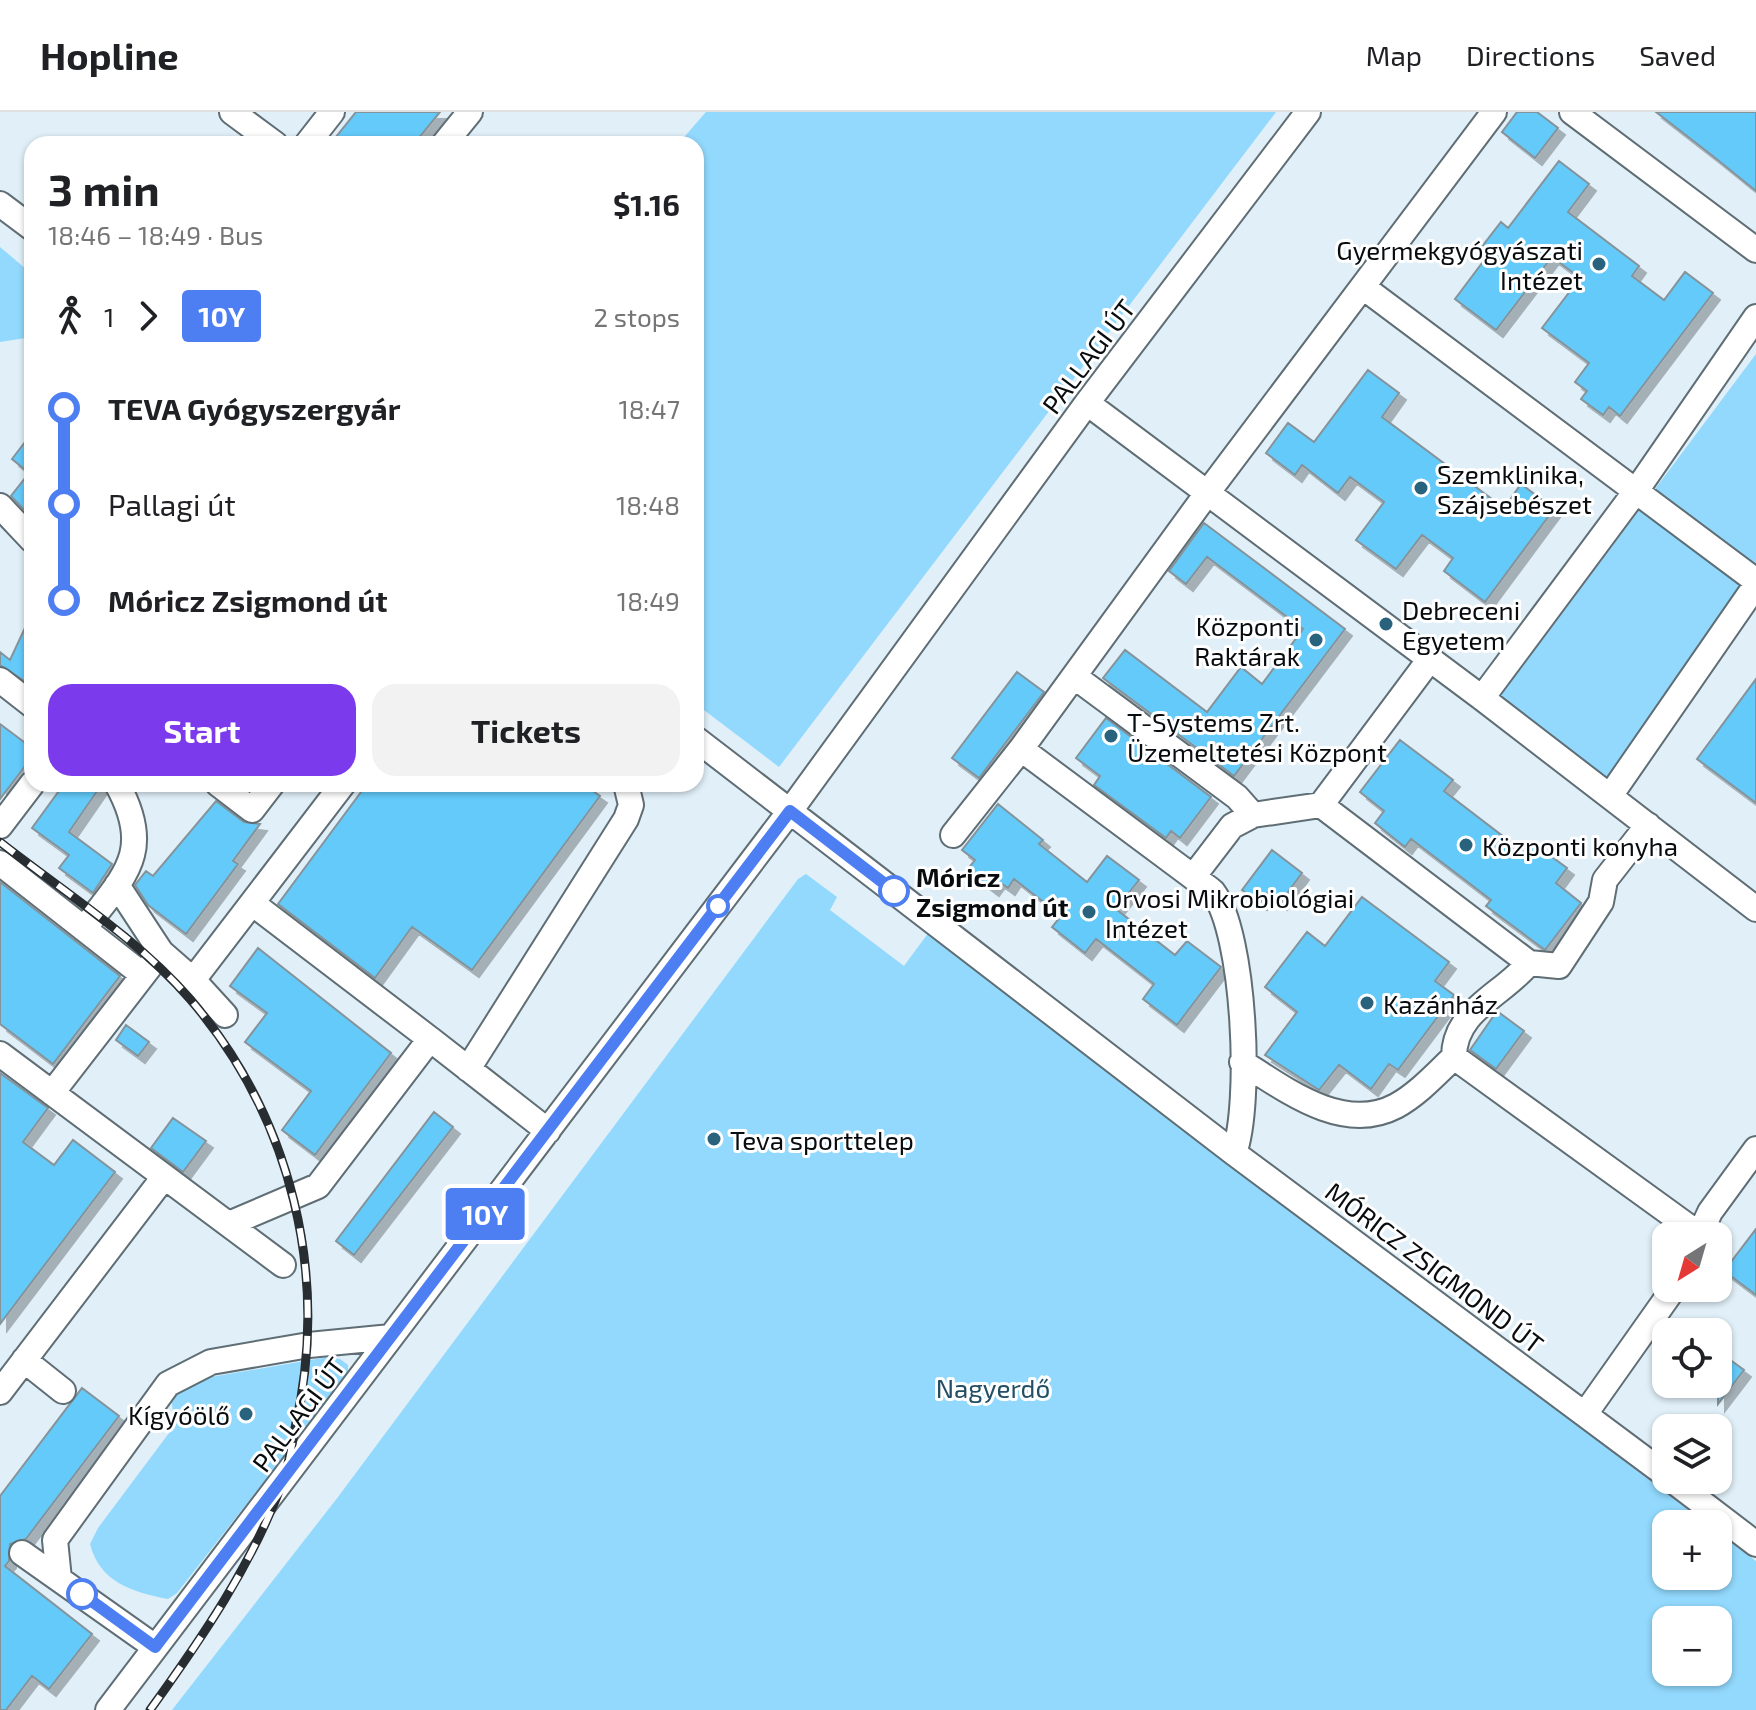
<!DOCTYPE html>
<meta charset="utf-8">
<style>
body{margin:0;font-family:"Exo 2",sans-serif;background:#f2f2f2;color:#202124;height:100vh;display:flex;flex-direction:column;font-size:30px;white-space:nowrap}
*{box-sizing:border-box;margin:0}
p{font-size:26px;color:#757577}
.icon{flex:none;width:44px;height:44px;fill:none;stroke:currentColor;stroke-width:2;stroke-linecap:round;stroke-linejoin:round}
.map{position:relative;flex:1;overflow:hidden}
.side{position:absolute;left:24px;top:24px;width:680px;height:656px;display:flex;flex-direction:column;background:#fff;border-radius:24px;box-shadow:0 2px 6px #0004}
.side>*{flex:none}
.badge{padding:0 16px;border-radius:6px;font-size:28px;line-height:52px}
.needle{width:52px;rotate:217deg}
.fabs{position:absolute;left:1652px;top:1110px;display:grid;gap:16px}
.fabs a{display:grid;place-items:center;width:80px;height:80px;border-radius:16px;background:#fff;box-shadow:0 2px 6px #0004;font-size:40px}
.map>.badge{position:absolute;translate:-50% -50%;box-shadow:0 0 0 4px #fff}
.legs{display:flex;align-items:center;gap:12px;height:88px;padding:0 24px;font-size:26px}
.legs p{margin-inline-start:auto}
.headline{display:flex;align-items:center;justify-content:space-between;height:136px;padding:0 24px}
h1{font-size:44px;font-weight:700;line-height:60px}
.primary-button{display:flex;gap:16px;margin-top:auto;padding:16px 24px}
.primary-button a{flex:1;height:92px;border-radius:24px;background:#7c3aed;color:#fff;font-size:32px;font-weight:700;line-height:92px;text-align:center}
.primary-button a+a{background:#f2f2f2;color:#202124}
ul{padding:0 24px;list-style:none}
li{display:flex;align-items:center;gap:28px;height:96px;font-size:30px}
li i{display:grid;place-items:center;width:12px;height:100%;margin:0 10px;background:currentColor}
li i::after{content:'';width:20px;height:20px;margin:-10px;border:6px solid;border-radius:50%;background:#fff}
li p{margin-inline-start:auto}
li:first-child i{background:linear-gradient(#0000 50%,currentColor 0)}
li:last-child i{background:linear-gradient(currentColor 50%,#0000 0)}
header{display:flex;align-items:center;gap:48px;box-sizing:border-box;height:112px;padding:0 40px;background:#fff;border-bottom:2px solid #e0e0e0}
header strong{font-size:38px}
nav{display:flex;gap:44px;margin-inline-start:auto;font-size:28px}
.map>svg:first-child{display:block}
.green{fill:#92d9fd;fill-rule:evenodd}
.building{fill:#64cafa;stroke:#85939a;stroke-width:2;filter:url(#shadow)}
.lines{fill:none;stroke-linecap:round;stroke-linejoin:round}
.minor-casing{stroke:#5f6d74;stroke-width:28}
.minor{stroke:#fff;stroke-width:24}
.rail-casing{stroke:#272d30;stroke-width:9}
.rail{stroke:#fff;stroke-width:6;stroke-dasharray:18;stroke-linecap:butt}
.line-1-casing{stroke:#fff;stroke-width:18}
.line-1{stroke:#4d7ff3;stroke-width:12}
.poi-dot{fill:#29627c;stroke:#fff;stroke-width:3}
.stop-1-dot{fill:#fff;stroke:#4d7ff3;stroke-width:4}
.labels{text-anchor:middle;dominant-baseline:central;stroke-width:6;stroke-linejoin:round;paint-order:stroke}
.poi-label{font-size:26px;fill:#080c0f;stroke:#fff;text-anchor:start}
.street-label{font-size:26px;fill:#080c0f;stroke:#fff}
.stop-label{font-size:26px;font-weight:bold;fill:#080c0f;stroke:#fff;text-anchor:start}
.park-label{font-size:26px;fill:#234e63;stroke:#fff}
</style>
<header>
<strong>Hopline</strong>
<nav><a>Map</a><a>Directions</a><a>Saved</a></nav>
</header>
<div class="map">
<svg width="1756" height="1598" viewBox="0 0 1756 1598">
<defs>
<filter id="shadow"><feDropShadow dx="7" dy="7" stdDeviation="0" flood-color="#0004"/></filter>
</defs>
<rect width="100%" height="100%" fill="#e0eff8"/>
<path class="green" d="M 706,0 L 1276,0 L 779,655 L 696,592 L 696,32 L 678,32 Z
M 0,135 L 32,162 L 32,225 L 0,230 Z
M 1756,242 L 1756,474 L 1603,678 L 1492,595 Z
M 806,762 L 837,785 L 830,798 L 904,854 L 929,820 L 1707,1412 L 1666,1412 L 1666,1464 L 1718,1464 L 1718,1421 L 1756,1449 L 1756,1598 L 172,1598 L 338,1385 L 798,767 ZM 1666,1508 L 1718,1508 L 1718,1560 L 1666,1560 Z
M 328,1245 L 340,1247 L 348,1253 L 348,1262 L 177,1481 L 168,1487 C 133,1480 100,1471 90,1432 L 98,1416 L 175,1313 L 170,1279 L 211,1265 Z"/>
<path class="building" d="M 356,0 L 440,0 L 414,32 L 344,32 L 336,25 Z
M 1517,0 L 1537,0 L 1558,16 L 1535,46 L 1502,20 Z
M 1656,0 L 1756,0 L 1756,79 L 1714,45 Z
M 1559,49 L 1589,72 L 1568,100 L 1639,154 L 1632,164 L 1664,188 L 1685,160 L 1713,181 L 1620,304 L 1609,295 L 1603,303 L 1581,287 L 1587,279 L 1575,270 L 1589,251 L 1542,216 L 1580,166 L 1552,145 L 1496,218 L 1455,187 L 1488,143 L 1480,137 L 1501,110 L 1508,116 Z
M 1368,258 L 1399,281 L 1382,305 L 1504,396 L 1521,372 L 1554,397 L 1485,490 L 1444,459 L 1453,446 L 1422,423 L 1396,457 L 1356,428 L 1384,390 L 1350,365 L 1338,381 L 1302,353 L 1295,363 L 1266,341 L 1288,311 L 1314,330 Z
M 32,321 L 32,406 L 11,384 L 29,361 L 12,347 Z
M 1204,411 L 1345,517 L 1234,664 L 1103,566 L 1125,538 L 1207,600 L 1241,555 L 1262,572 L 1303,517 L 1207,445 L 1186,472 L 1169,459 Z
M 32,501 L 32,574 L 0,553 L 0,540 L 10,548 Z
M 1017,560 L 1044,580 L 979,666 L 952,646 Z
M 1756,567 L 1756,691 L 1697,647 Z
M 1106,606 L 1211,685 L 1180,726 L 1171,719 L 1166,726 L 1094,673 L 1100,664 L 1076,646 Z
M 0,612 L 32,636 L 32,645 L 0,687 Z
M 1400,628 L 1453,668 L 1444,679 L 1525,741 L 1533,731 L 1567,756 L 1556,771 L 1581,791 L 1545,838 L 1486,794 L 1491,788 L 1411,727 L 1405,735 L 1375,711 L 1384,699 L 1360,680 Z
M 64,672 L 102,672 L 69,720 L 112,752 L 93,781 L 59,756 L 69,743 L 32,716 Z
M 367,672 L 583,672 L 600,684 L 472,858 L 412,815 L 375,866 L 278,792 Z
M 216,689 L 244,710 L 260,712 L 233,749 L 238,752 L 186,822 L 148,793 L 135,773 L 146,759 L 153,764 Z
M 998,692 L 1043,728 L 1039,732 L 1087,770 L 1107,744 L 1139,768 L 1116,797 L 1175,843 L 1187,829 L 1221,855 L 1177,913 L 1143,887 L 1154,872 L 1096,827 L 1085,841 L 1052,815 L 1061,804 L 1014,767 L 1008,776 L 998,769 L 992,777 L 967,758 L 975,748 L 962,738 Z
M 1272,738 L 1302,761 L 1280,791 L 1267,781 L 1260,791 L 1242,778 Z
M 0,770 L 120,864 L 53,952 L 0,912 Z
M 1362,785 L 1449,850 L 1435,869 L 1454,883 L 1398,958 L 1389,952 L 1371,977 L 1339,953 L 1319,978 L 1265,943 L 1297,900 L 1265,875 L 1307,820 L 1325,834 Z
M 258,836 L 391,941 L 315,1043 L 282,1018 L 311,979 L 245,930 L 267,901 L 230,874 Z
M 1497,899 L 1524,919 L 1496,957 L 1470,938 Z
M 126,913 L 149,930 L 138,944 L 116,928 Z
M 0,961 L 48,996 L 23,1030 L 54,1053 L 73,1028 L 115,1060 L 0,1212 Z
M 434,1000 L 453,1015 L 354,1143 L 336,1129 Z
M 173,1006 L 206,1029 L 183,1060 L 151,1036 Z
M 1756,1117 L 1756,1183 L 1724,1159 Z
M 1718,1239 L 1744,1258 L 1718,1292 Z
M 82,1276 L 119,1304 L 26,1427 L 10,1432 L 9,1449 L 5,1454 L 92,1522 L 49,1577 L 32,1564 L 6,1598 L 0,1598 L 0,1384 Z"/>
<g class="lines">
<defs>
<path id="minor" d="M 232,0 L 275,32
M 1572,0 L 1756,138
M 307,32 L 332,0
M 444,32 L 470,0
M 0,92 L 32,116
M 1363,175 L 1756,469
M 1087,291 L 1482,586 L 1756,797
M 0,394 L 32,428
M 1430,547 L 1321,693 L 1529,851 C 1503,883 1454,898 1454,945 L 1700,1123
M 1075,565 L 1237,685 L 1253,703
M 0,568 L 32,593
M 1482,586 L 1636,379 L 1756,205
M 696,627 L 1234,1041 L 1666,1363
M 1021,637 L 1208,380 L 1494,0
M 218,672 L 252,698 L 272,672
M 1610,684 L 1756,473
M 0,714 L 32,672
M 953,723 L 1021,637 L 1193,765 L 1232,714 L 1253,703 L 1321,693
M 0,751 L 143,863
M 1193,765 C 1199,770 1208,775 1213,780 C 1245,822 1252,993 1234,1041
M 117,773 L 161,840
M 252,791 L 343,672
M 84,817 C 124,764 155,740 117,672
M 1529,851 L 1559,854 L 1601,790 L 1605,768 L 1648,713
M 193,868 L 225,903
M 430,927 L 548,1019
M 0,942 L 283,1153
M 1242,950 C 1286,978 1343,1022 1396,994 C 1418,982 1436,962 1454,945
M 468,957 L 626,707 L 631,693 L 626,672
M 52,981 L 161,840 L 193,868 L 252,791 L 430,927 L 318,1074 L 229,1112
M 1699,1124 L 1710,1100 L 1756,1037
M 24,1248 L 63,1279
M 0,1280 L 164,1065
M 1585,1302 L 1674,1176
M 1672,1368 L 1756,1432
M 22,1441 L 155,1535
M 59,1467 L 55,1428 L 168,1272 L 211,1250 L 309,1233 L 391,1225
M 108,1598 L 790,699 L 1087,291 L 1308,0"/>
</defs>
<use href="#minor" class="minor-casing"/>
<use href="#minor" class="minor"/>
<defs>
<path id="rail" d="M 0,730 C 64,780 137,826 190,887 C 292,1006 330,1164 295,1316 C 292,1333 289,1352 283,1369 C 252,1453 202,1526 150,1598"/>
</defs>
<use href="#rail" class="rail-casing"/>
<use href="#rail" class="rail"/>
</g>
<g class="lines">
<defs>
<path id="line-1" d="M 82,1482 L 155,1535 L 790,699 L 894,779"/>
</defs>
<use href="#line-1" class="line-1-casing"/>
<use href="#line-1" class="line-1"/>
</g>
<g class="poi-dot">
<circle cx="1599" cy="152" r="8"/>
<circle cx="1421" cy="376" r="8"/>
<circle cx="1386" cy="512" r="8"/>
<circle cx="1316" cy="528" r="8"/>
<circle cx="1111" cy="624" r="8"/>
<circle cx="1466" cy="733" r="8"/>
<circle cx="1089" cy="800" r="8"/>
<circle cx="1367" cy="891" r="8"/>
<circle cx="714" cy="1027" r="8"/>
<circle cx="246" cy="1302" r="8"/>
</g>
<g class="stop-1-dot">
<circle cx="894" cy="779" r="14"/>
<circle cx="718" cy="794" r="10"/>
<circle cx="82" cy="1482" r="14"/>
</g>
<g class="labels">
<g class="poi-label">
<text x="1583" y="137" text-anchor="end">Gyermekgyógyászati<tspan x="1583" dy="30">Intézet</tspan></text>
<text x="1437" y="361">Szemklinika,<tspan x="1437" dy="30">Szájsebészet</tspan></text>
<text x="1402" y="497">Debreceni<tspan x="1402" dy="30">Egyetem</tspan></text>
<text x="1300" y="513" text-anchor="end">Központi<tspan x="1300" dy="30">Raktárak</tspan></text>
<text x="1127" y="609">T-Systems Zrt.<tspan x="1127" dy="30">Üzemeltetési Központ</tspan></text>
<text x="1482" y="733">Központi konyha</text>
<text x="1105" y="785">Orvosi Mikrobiológiai<tspan x="1105" dy="30">Intézet</tspan></text>
<text x="1383" y="891">Kazánház</text>
<text x="730" y="1027">Teva sporttelep</text>
<text x="230" y="1302" text-anchor="end">Kígyóölő</text>
</g>
<g class="street-label">
<text transform="translate(1088 244) rotate(-53)">PALLAGI ÚT</text>
<text transform="translate(1435 1155) rotate(37)">MÓRICZ ZSIGMOND ÚT</text>
<text transform="translate(298 1302) rotate(-53)">PALLAGI ÚT</text>
</g>
<g class="stop-label">
<text x="916" y="764">Móricz<tspan x="916" dy="30">Zsigmond út</tspan></text>
</g>
<g class="park-label">
<text x="993" y="1275">Nagyerdő</text>
</g>
</g>
</svg>
<div class="fabs">
<a><svg class="needle" viewBox="-14 -14 28 28"><path d="M0-13l5 13h-10z" fill="#e53935"/><path d="M0 13l5-13h-10z" fill="#757577"/></svg></a>
<a><svg class="icon" aria-label="locate" viewBox="0 0 24 24"><circle cx="12" cy="12" r="6"/><path d="M12 2v4M12 18v4M2 12h4M18 12h4"/></svg></a>
<a><svg class="icon" aria-label="layers" viewBox="0 0 24 24"><path d="M12 4l9 5-9 5-9-5zM3 14l9 5 9-5"/></svg></a>
<a>+</a>
<a>−</a>
</div>
<b class="badge" style="left:485px;top:1102px;background:#4d7ff3;color:#fff">10Y</b>
<section class="side">
<div class="headline"><div><h1>3 min</h1><p>18:46 – 18:49 · Bus</p></div><b>$1.16</b></div>
<div class="legs"><svg class="icon" aria-label="walk" viewBox="0 0 24 24"><circle cx="13" cy="4" r="2"/><path d="M13 8l-2 6 4 7M11 14l-3 7M7 12l3-4h3l4 4"/></svg>1<svg class="icon" aria-label="forward" viewBox="0 0 24 24"><path d="M9 5l7 7-7 7"/></svg><b class="badge" style="background:#4d7ff3;color:#fff">10Y</b><p>2 stops</p></div>
<ul>
<li><i style="color:#4d7ff3"></i><b>TEVA Gyógyszergyár</b><p>18:47</p></li>
<li><i style="color:#4d7ff3"></i><span>Pallagi út</span><p>18:48</p></li>
<li><i style="color:#4d7ff3"></i><b>Móricz Zsigmond út</b><p>18:49</p></li>
</ul>
<div class="primary-button"><a>Start</a><a>Tickets</a></div>
</section>
</div>
